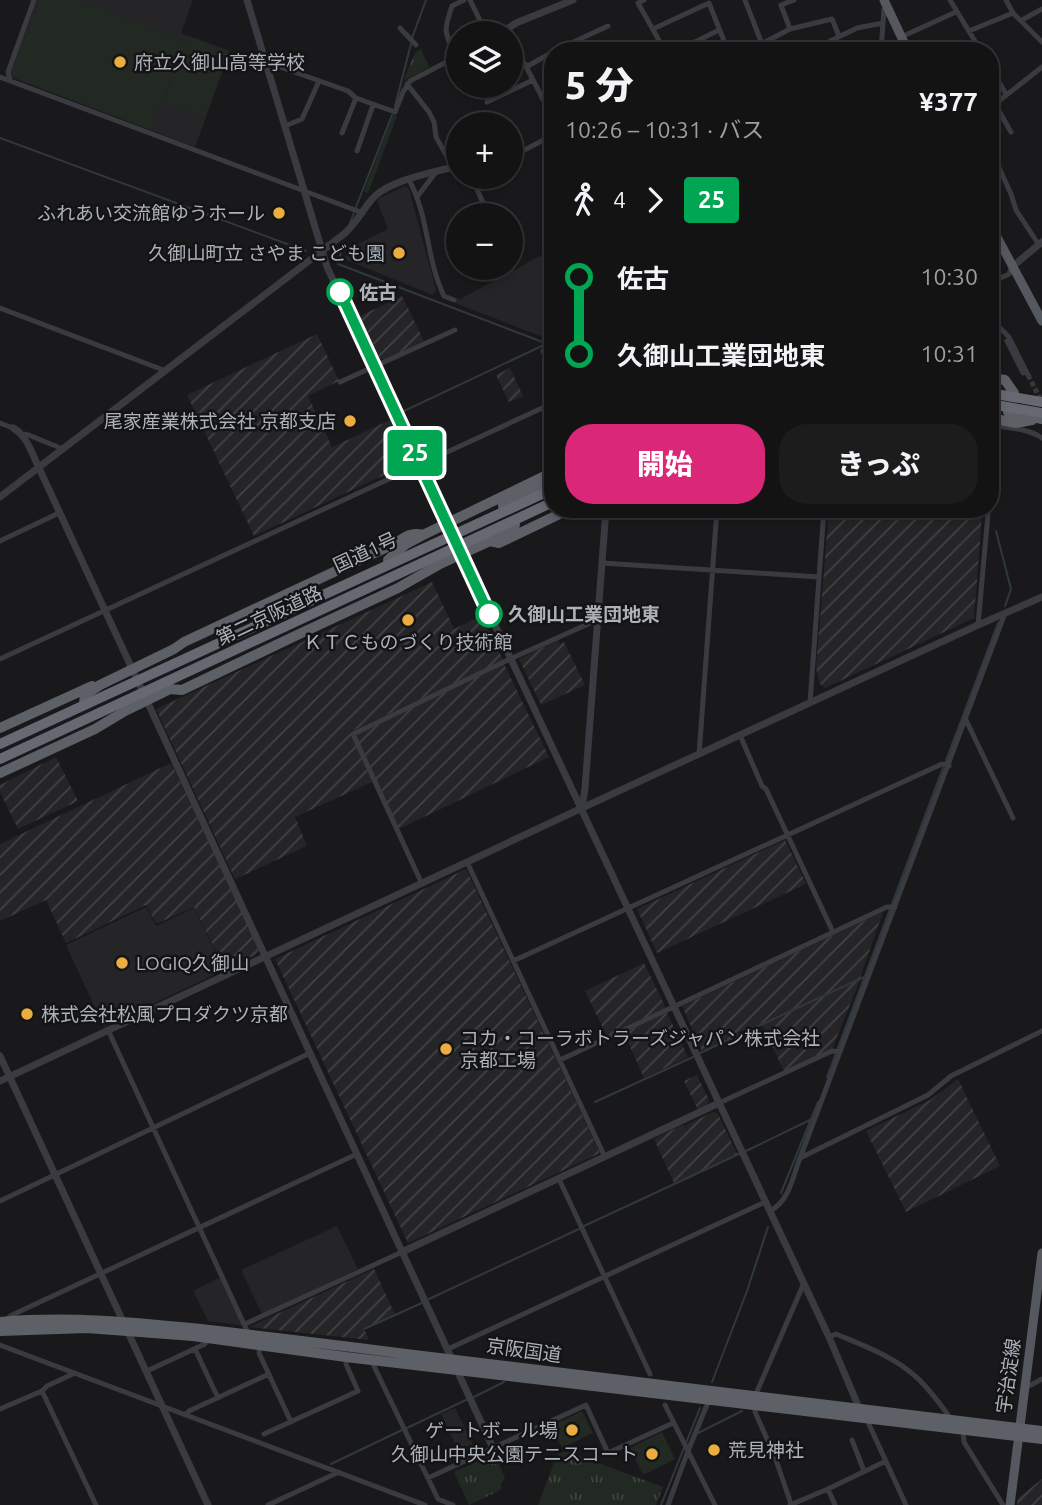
<!DOCTYPE html>
<html lang="ja">
<meta charset="utf-8">
<style>
body{margin:0;font-family:Ubuntu,"Noto Sans JP",sans-serif;background:#1c1c1d;color:#f1f3f6;height:100vh;display:flex;flex-direction:column;font-size:26px;white-space:nowrap}
*{box-sizing:border-box;margin:0}
p{font-size:23px;color:#9d9ea0}
.icon{flex:none;width:38px;height:38px;fill:none;stroke:currentColor;stroke-width:2;stroke-linecap:round;stroke-linejoin:round}
.map{position:relative;flex:1;overflow:hidden}
.details{position:absolute;left:544px;top:42px;width:455px;height:476px;display:flex;flex-direction:column;background:#131314;border-radius:28px;box-shadow:0 4px 10px #0003,0 0 0 2px #323234}
.details>*{flex:none}
.badge{padding:0 14px;border-radius:5px;font-size:24px;line-height:46px}
.buttons{position:absolute;left:446px;top:21px;display:grid;gap:14px}
.buttons a{display:grid;place-items:center;width:77px;height:77px;border-radius:50%;background:#131314;box-shadow:0 4px 10px #0003,0 0 0 2px #323234;font-size:35px}
.map>.badge{position:absolute;translate:-50% -50%;box-shadow:0 0 0 4px #fff}
.legs{display:flex;align-items:center;gap:10px;height:77px;padding:0 21px;font-size:23px}
.legs p{margin-inline-start:auto}
.head{display:flex;align-items:center;justify-content:space-between;height:119px;padding:0 21px}
h1{font-size:38px;font-weight:800;line-height:52px}
.cta{display:flex;gap:14px;margin-top:auto;padding:14px 21px}
.cta a{flex:1;height:80px;border-radius:28px;background:#db2777;color:#fff;font-size:28px;font-weight:800;line-height:80px;text-align:center}
.cta a+a{background:#1c1c1d;color:#f1f3f6}
ul{padding:0 21px;list-style:none}
li{display:flex;align-items:center;gap:24px;height:77px;font-size:26px}
li i{display:grid;place-items:center;width:10px;height:100%;margin:0 9px;background:currentColor}
li i::after{content:'';width:18px;height:18px;margin:-9px;border:5px solid;border-radius:50%;background:#131314}
li p{margin-inline-start:auto}
li:first-child i{background:linear-gradient(#0000 50%,currentColor 0)}
li:last-child i{background:linear-gradient(currentColor 50%,#0000 0)}
.map>svg:first-child{display:block}
.built{fill:#252528}
.industrial{fill:url(#industrial-furrows)}
.grass{fill:#212922}
.park{fill:url(#park-tufts)}
.lines{fill:none;stroke-linecap:round;stroke-linejoin:round}
.stream{stroke:#2f383f;stroke-width:2}
.minor-tunnel{stroke:#36373b;stroke-width:5;stroke-dasharray:5 2.5;stroke-linecap:butt}
.minor{stroke:#3a3b40;stroke-width:5}
.tertiary{stroke:#3a3b40;stroke-width:7}
.primary{stroke:#56585f;stroke-width:9}
.trunk{stroke:#5e6068;stroke-width:10}
.motorway{stroke:#666971;stroke-width:10}
.line-1-casing{stroke:#fff;stroke-width:16}
.line-1{stroke:#00a651;stroke-width:10}
.poi-dot{fill:#ecad40;stroke:#141416;stroke-width:2.5}
.stop-1-dot{fill:#fff;stroke:#00a651;stroke-width:3.5}
.labels{text-anchor:middle;dominant-baseline:central;stroke-width:5;stroke-linejoin:round;paint-order:stroke}
.poi-label{font-size:19px;fill:#acb1ba;stroke:#141416;text-anchor:start}
.stop-label{font-size:19px;font-weight:bold;fill:#acb1ba;stroke:#141416;text-anchor:start}
.street-label{font-size:19px;fill:#acb1ba;stroke:#141416}
</style>
<div class="map">
<svg width="1042" height="1505" viewBox="0 0 1042 1505">
<defs>
<pattern id="industrial-furrows" width="10" height="10" patternUnits="userSpaceOnUse" patternTransform="scale(1.75)"><rect width="10" height="10" fill="#252528"/><path d="M-1 1l2-2M0 10L10 0M9 11l2-2" fill="none" stroke="#424245"/></pattern>
<pattern id="park-tufts" width="24" height="20" patternUnits="userSpaceOnUse" patternTransform="scale(1.75)"><rect width="24" height="20" fill="#212922"/><path d="M3 7l-1-3M5 7V3M7 7l1-3M15 17l-1-3M17 17v-4M19 17l1-3" fill="none" stroke="#3f4640"/></pattern>
</defs>
<rect width="100%" height="100%" fill="#19191b"/>
<path class="built" d="M 37,0 L 193,0 L 181,33 L 230,51 L 195,147 L 11,77 L 9,74 Z
M 405,186 L 409,189 L 436,290 L 433,295 L 344,259 L 349,248 L 388,229 L 377,201 L 379,198 Z
M 542,255 L 548,267 L 553,265 L 553,341 L 455,303 L 456,298 L 460,299 Z
M 146,907 L 156,926 L 194,908 L 224,970 L 104,1027 L 66,945 Z
M 337,1226 L 358,1269 L 262,1314 L 241,1270 Z
M 221,1277 L 244,1326 L 208,1321 L 193,1291 Z
M 455,1408 L 476,1452 L 462,1459 L 441,1414 Z"/>
<path class="industrial" d="M 402,296 L 424,341 L 384,360 L 380,358 L 360,316 Z
M 317,334 L 339,381 L 308,396 L 332,447 L 390,420 L 410,463 L 254,536 L 187,395 Z
M 510,368 L 523,396 L 509,402 L 496,375 Z
M 829,509 L 965,509 L 982,516 L 974,618 L 825,688 L 819,683 L 816,668 Z
M 432,582 L 454,629 L 481,616 L 503,660 L 350,732 L 372,782 L 295,817 L 307,846 L 235,879 L 156,709 Z
M 558,640 L 560,644 L 564,642 L 585,685 L 541,705 L 519,659 Z
M 504,664 L 549,757 L 399,829 L 354,736 Z
M 56,757 L 78,801 L 18,829 L 0,792 L 0,785 Z
M 171,763 L 258,945 L 258,952 L 255,955 L 225,970 L 194,907 L 156,924 L 146,905 L 66,943 L 46,900 L 0,921 L 0,844 Z
M 785,840 L 806,884 L 657,953 L 637,909 Z
M 466,869 L 600,1153 L 408,1243 L 275,959 Z
M 883,912 L 860,978 L 702,1051 L 682,1006 Z
M 644,963 L 666,1008 L 607,1036 L 585,991 Z
M 860,980 L 832,1049 L 784,1071 L 762,1025 Z
M 667,1013 L 688,1057 L 644,1078 L 624,1033 Z
M 697,1075 L 709,1100 L 707,1106 L 698,1110 L 684,1081 Z
M 958,1079 L 1000,1166 L 906,1212 L 866,1131 L 930,1100 Z
M 713,1112 L 718,1114 L 737,1154 L 674,1183 L 654,1139 L 684,1124 L 689,1133 L 686,1125 Z
M 374,1269 L 395,1314 L 364,1329 L 369,1340 L 249,1327 Z
M 1042,1479 L 1042,1505 L 1017,1505 L 1018,1498 Z"/>
<path class="grass" d="M 40,0 L 79,0 L 184,41 L 151,130 L 12,77 L 11,74 Z
M 188,37 L 228,53 L 205,117 L 164,102 Z
M 393,115 L 397,116 L 368,193 L 364,191 Z
M 582,1411 L 593,1433 L 562,1448 L 551,1426 Z
M 662,1432 L 675,1459 L 643,1475 L 630,1448 Z"/>
<path class="park" d="M 421,49 L 429,67 L 405,80 L 404,79 L 415,53 Z
M 566,1451 L 663,1487 L 656,1505 L 538,1505 L 557,1455 Z
M 491,1452 L 494,1453 L 505,1478 L 501,1483 L 501,1490 L 469,1505 L 454,1472 L 489,1456 L 488,1453 Z"/>
<g class="lines">
<path class="stream" d="M 412,38 L 426,0
M 395,106 L 411,44
M 0,138 L 306,251
M 356,207 L 392,115
M 350,223 L 354,213
M 343,243 L 338,264 L 553,346
M 404,411 L 546,344
M 996,531 L 1011,589 L 1005,606
M 945,763 L 998,623
M 698,1054 L 864,977
M 827,1077 L 943,768
M 595,1102 L 693,1057
M 746,1151 L 810,1120
M 781,1193 L 818,1102
M 584,1226 L 741,1153
M 429,1299 L 579,1229
M 364,1329 L 424,1302
M 712,1382 L 747,1291 L 768,1227
M 474,1397 L 504,1382
M 407,1428 L 468,1399
M 698,1433 L 742,1411
M 686,1443 L 700,1408
M 331,1464 L 402,1430
M 661,1505 L 684,1448"/>
<path class="minor-tunnel" d="M 1028,375 L 1041,400"/>
<path class="minor" d="M 470,0 L 486,33
M 644,0 L 638,3 L 665,51
M 745,0 L 762,44
M 950,0 L 981,51
M 1006,0 L 1013,13 L 1042,42
M 709,3 L 728,51
M 1022,20 L 1042,9
M 400,28 L 416,45
M 653,29 L 709,3
M 790,29 L 832,19 L 839,36
M 969,31 L 1013,13
M 500,33 L 507,29 L 509,33
M 901,37 L 956,12
M 511,38 L 553,118
M 830,41 L 857,28 L 883,23
M 554,51 L 608,26
M 634,51 L 635,50
M 677,51 L 719,30
M 748,51 L 790,29 L 781,5 L 794,0
M 881,51 L 884,9 L 888,8
M 457,57 C 444,32 443,32 452,6 L 464,0
M 266,62 L 348,91 L 356,98 L 395,112 L 403,92 L 410,81 L 458,56
M 526,67 L 553,52
M 990,67 L 1006,94
M 0,77 L 363,213
M 10,80 L 8,72 L 34,0
M 407,84 L 429,112 L 434,122 L 436,137 L 453,167
M 542,98 L 553,92
M 487,102 L 533,80
M 995,104 L 1011,132
M 990,108 L 1042,67
M 285,126 L 302,119 L 319,81
M 342,133 L 356,98
M 990,148 L 1011,194 L 1016,210 L 1039,245
M 357,151 L 373,105
M 511,157 L 553,135
M 472,177 L 488,215
M 409,180 C 429,216 426,259 444,296 L 454,300
M 417,197 L 436,172
M 990,283 L 1009,274 L 1012,267
M 0,308 L 166,371
M 990,311 L 996,324 L 1009,337 L 1028,375
M 1007,341 L 1023,373
M 543,351 L 553,373
M 340,382 L 455,330
M 0,423 L 13,428
M 990,425 C 1007,428 1028,428 1042,438
M 26,434 L 63,449
M 974,509 L 988,514 L 978,625
M 0,541 L 59,513
M 602,563 L 819,577
M 0,659 L 553,403
M 810,703 L 824,509
M 966,720 L 1013,818
M 740,735 L 762,786 L 766,789 L 833,932
M 699,755 L 717,509
M 467,862 L 605,1157
M 422,884 L 353,734 L 510,659 L 597,620
M 513,961 L 942,764 L 949,766
M 108,1030 L 249,1335
M 560,1060 L 887,907 L 895,907
M 719,1103 L 832,1051 L 840,1052
M 800,1158 L 1005,613
M 559,1179 L 650,1374
M 0,1201 L 310,1053
M 770,1211 C 789,1202 793,1176 800,1158 L 928,1095 L 951,1076 L 1042,1031
M 5,1321 L 12,1315 L 357,1154
M 245,1324 L 402,1252
M 829,1337 L 836,1334 C 862,1345 893,1356 915,1376 C 929,1388 940,1404 951,1419
M 0,1345 L 425,1505
M 260,1345 L 259,1353 L 291,1422
M 195,1349 L 218,1398
M 448,1349 L 765,1202
M 372,1362 L 438,1499 L 453,1505
M 147,1371 L 205,1344 L 206,1338
M 1025,1386 L 1031,1385 L 1042,1379
M 42,1391 L 96,1505
M 755,1396 L 804,1283
M 665,1405 L 715,1505
M 756,1406 L 755,1412 L 775,1457 L 791,1504
M 0,1409 L 42,1391 L 47,1386 L 75,1373
M 186,1414 L 189,1411 L 269,1374
M 867,1420 L 906,1505
M 963,1430 L 964,1442 L 1003,1505
M 264,1434 L 358,1391 L 346,1364 L 346,1357
M 852,1440 L 864,1471
M 428,1478 L 586,1405 L 608,1453 L 673,1423
M 828,1489 L 835,1505
M 268,1505 L 339,1472
M 668,1505 L 688,1451 L 709,1400
M 790,1505 L 828,1489 L 886,1461"/>
<path class="tertiary" d="M 247,0 L 327,267 L 829,1337 L 860,1410
M 507,29 L 516,23 L 573,0
M 1012,267 L 1042,242
M 13,428 C 27,435 32,454 39,468 L 493,1448
M 0,497 L 344,234 C 357,223 363,208 375,196 C 392,180 431,173 453,167 L 458,167
M 582,808 L 585,788 L 606,509
M 0,1056 L 208,1505
M 0,1081 L 582,808 L 978,625 L 1042,597
M 402,1252 L 719,1103"/>
<path class="primary" d="M 884,0 L 908,51
M 990,224 L 1042,321
M 1010,1505 L 1042,1253"/>
<path class="trunk" d="M 990,378 L 1005,380 L 1014,393
M 1008,412 L 1042,419
M 990,418 L 1016,423 L 1032,420
M 503,506 L 553,482
M 490,541 L 515,525
M 388,560 L 406,544 L 423,535 L 553,472
M 84,703 L 85,695 L 100,685 L 174,649 L 184,642 L 396,543 C 406,536 412,532 423,535
M 0,728 L 92,686
M 0,773 L 95,729 L 125,711 L 170,689 L 182,690 L 295,636 L 398,588 L 440,564 L 490,541 L 499,543 L 570,509
M 0,1322 C 67,1316 134,1322 201,1329 C 269,1337 338,1345 406,1354 C 618,1380 830,1405 1042,1431
M 0,1331 L 87,1328 L 193,1336 L 346,1357 L 1042,1439"/>
<path class="motorway" d="M 990,393 L 1042,402
M 990,404 L 1042,413
M 0,744 L 553,489
M 0,759 L 553,502"/>
</g>
<g class="lines">
<defs>
<path id="line-1" d="M 340,292 L 489,614"/>
</defs>
<use href="#line-1" class="line-1-casing"/>
<use href="#line-1" class="line-1"/>
</g>
<g class="poi-dot">
<circle cx="120" cy="62" r="7"/>
<circle cx="279" cy="213" r="7"/>
<circle cx="399" cy="253" r="7"/>
<circle cx="350" cy="421" r="7"/>
<circle cx="408" cy="620" r="7"/>
<circle cx="122" cy="963" r="7"/>
<circle cx="27" cy="1014" r="7"/>
<circle cx="446" cy="1049" r="7"/>
<circle cx="572" cy="1430" r="7"/>
<circle cx="714" cy="1450" r="7"/>
<circle cx="652" cy="1454" r="7"/>
</g>
<g class="stop-1-dot">
<circle cx="340" cy="292" r="12"/>
<circle cx="489" cy="614" r="12"/>
</g>
<g class="labels">
<g class="poi-label">
<text x="134" y="62">府立久御山高等学校</text>
<text x="265" y="213" text-anchor="end">ふれあい交流館ゆうホール</text>
<text x="385" y="253" text-anchor="end">久御山町立 さやま こども園</text>
<text x="336" y="421" text-anchor="end">尾家産業株式会社 京都支店</text>
<text x="408" y="642" text-anchor="middle">ＫＴＣものづくり技術館</text>
<text x="136" y="963">LOGIQ久御山</text>
<text x="41" y="1014">株式会社松風プロダクツ京都</text>
<text x="460" y="1038">コカ・コーラボトラーズジャパン株式会社<tspan x="460" dy="22">京都工場</tspan></text>
<text x="558" y="1430" text-anchor="end">ゲートボール場</text>
<text x="728" y="1450">荒見神社</text>
<text x="638" y="1454" text-anchor="end">久御山中央公園テニスコート</text>
</g>
<g class="stop-label">
<text x="359" y="292">佐古</text>
<text x="508" y="614">久御山工業団地東</text>
</g>
<g class="street-label">
<text transform="translate(365 552) rotate(-25)">国道1号</text>
<text transform="translate(269 615) rotate(-25)">第二京阪道路</text>
<text transform="translate(524 1350) rotate(8)">京阪国道</text>
<text transform="translate(1008 1376) rotate(-82)">宇治淀線</text>
</g>
</g>
</svg>
<div class="buttons">
<a><svg class="icon" aria-label="layers" viewBox="0 0 24 24"><path d="M12 4l9 5-9 5-9-5zM3 14l9 5 9-5"/></svg></a>
<a>+</a>
<a>−</a>
</div>
<b class="badge" style="left:415px;top:453px;background:#00a651;color:#fff">25</b>
<section class="details">
<div class="head"><div><h1>5 分</h1><p>10:26 – 10:31 · バス</p></div><b>¥377</b></div>
<div class="legs"><svg class="icon" aria-label="walk" viewBox="0 0 24 24"><circle cx="13" cy="4" r="2"/><path d="M13 8l-2 6 4 7M11 14l-3 7M7 12l3-4h3l4 4"/></svg>4<svg class="icon" aria-label="forward" viewBox="0 0 24 24"><path d="M9 5l7 7-7 7"/></svg><b class="badge" style="background:#00a651;color:#fff">25</b></div>
<ul>
<li><i style="color:#00a651"></i><b>佐古</b><p>10:30</p></li>
<li><i style="color:#00a651"></i><b>久御山工業団地東</b><p>10:31</p></li>
</ul>
<div class="cta"><a>開始</a><a>きっぷ</a></div>
</section>
</div>
